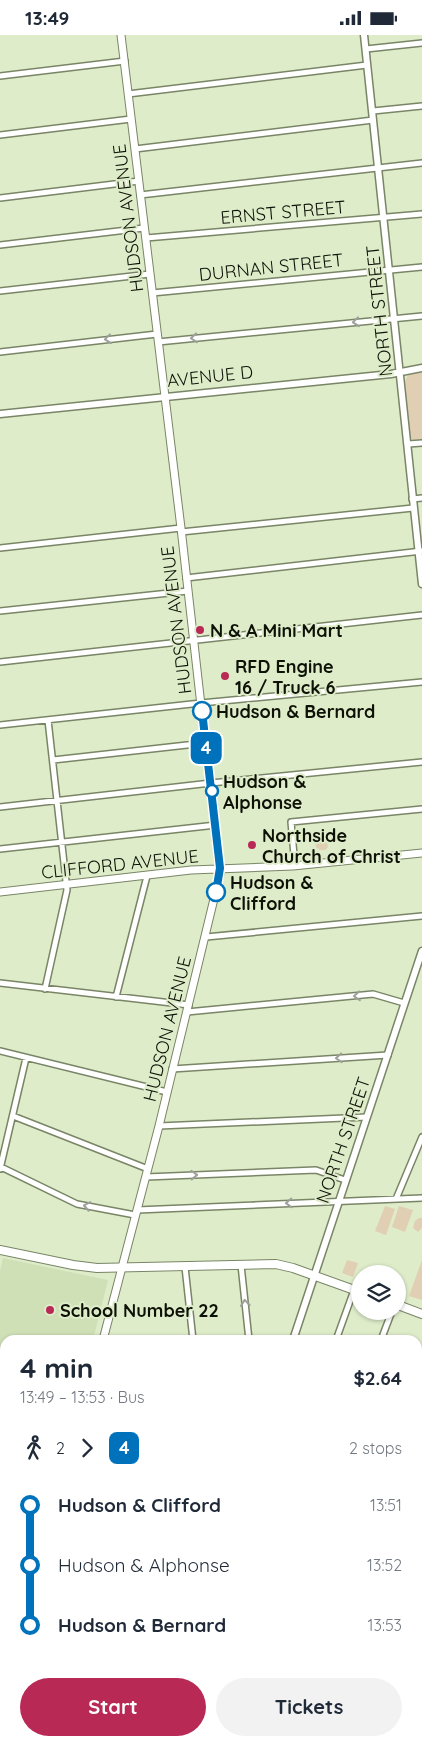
<!DOCTYPE html>
<meta charset="utf-8">
<style>
body{margin:0;font-family:Quicksand,sans-serif;background:#f2f2f3;color:#1f2937;height:100vh;display:flex;flex-direction:column;font-size:19px;white-space:nowrap}
*{box-sizing:border-box;margin:0}
p{font-size:16px;color:#747a83}
.icon{flex:none;width:28px;height:28px;fill:none;stroke:currentColor;stroke-width:2;stroke-linecap:round;stroke-linejoin:round}
.map{position:relative;flex:1;overflow:hidden}
.panel{position:absolute;left:0px;top:1300px;width:422px;height:411px;display:flex;flex-direction:column;background:#fff;border-radius:15px 15px 0 0;box-shadow:0 1px 4px #0004}
.panel>*{flex:none}
.badge{padding:0 10px;border-radius:8px;font-size:18px;line-height:32px}
.fabs{position:absolute;left:351px;top:1230px;display:grid;gap:10px}
.fabs a{display:grid;place-items:center;width:55px;height:55px;border-radius:50%;background:#fff;box-shadow:0 1px 4px #0004;font-size:25px}
.map>.badge{position:absolute;translate:-50% -50%;box-shadow:0 0 0 2px #fff}
.legs{display:flex;align-items:center;gap:8px;height:55px;padding:0 20px;font-size:16px}
.legs p{margin-inline-start:auto}
.head{display:flex;align-items:center;justify-content:space-between;height:85px;padding:0 20px}
h1{font-size:28px;font-weight:800;line-height:38px}
.button{display:flex;gap:10px;margin-top:auto;padding:10px 20px}
.button a{flex:1;height:58px;border-radius:30px;background:#b82956;color:#fff;font-size:20px;font-weight:800;line-height:58px;text-align:center}
.button a+a{background:#f2f2f3;color:#1f2937}
ul{padding:0 20px;list-style:none}
li{display:flex;align-items:center;gap:18px;height:60px;font-size:19px}
li i{display:grid;place-items:center;width:8px;height:100%;margin:0 6px;background:currentColor}
li i::after{content:'';width:12px;height:12px;margin:-6px;border:4px solid;border-radius:50%;background:#fff}
li p{margin-inline-start:auto}
li:first-child i{background:linear-gradient(#0000 50%,currentColor 0)}
li:last-child i{background:linear-gradient(currentColor 50%,#0000 0)}
.status{display:flex;justify-content:space-between;align-items:center;height:35px;padding:0 25px;background:#fff;direction:ltr}
.status svg{height:14px;fill:currentColor}
.map>svg:first-child{display:block}
.built{fill:#cfe0b7}
.green{fill:#e1cfb3}
.lines{fill:none;stroke-linecap:round;stroke-linejoin:round}
.minor-casing{stroke:#798566;stroke-width:8}
.tertiary-casing{stroke:#798566;stroke-width:9}
.secondary-casing{stroke:#798566;stroke-width:9}
.primary-casing{stroke:#798566;stroke-width:10}
.minor{stroke:#fff;stroke-width:5}
.tertiary{stroke:#fff;stroke-width:6}
.secondary{stroke:#fff;stroke-width:7}
.primary{stroke:#fff;stroke-width:8}
.rail{stroke:#59614d;stroke-width:1}
.oneway{stroke:#9ea09b}
.line-1-casing{stroke:#fff;stroke-width:11}
.line-1{stroke:#0072bc;stroke-width:8}
.poi-dot{fill:#b82956;stroke:#deecc9;stroke-width:2}
.stop-1-dot{fill:#fff;stroke:#0072bc;stroke-width:2.5}
.labels{text-anchor:middle;dominant-baseline:central;stroke-width:4;stroke-linejoin:round;paint-order:stroke}
.street-label{font-size:18px;fill:#0d1106;stroke:#deecc9}
.poi-label{font-size:18px;font-weight:bold;fill:#0d1106;stroke:#deecc9;text-anchor:start}
.stop-label{font-size:18px;font-weight:bold;fill:#0d1106;stroke:#deecc9;text-anchor:start}
</style>
<div class="status"><b>13:49</b><svg viewBox="0 0 49 12"><path d="M0 12V9h3v3zM5 12V6h3v6zM10 12V3h3v9zM15 12V0h3v12zM26 1h20v11H26zM47 4h2v5h-2z"/></svg></div>
<div class="map">
<svg width="422" height="1711" viewBox="0 0 422 1711">
<rect width="100%" height="100%" fill="#deecc9"/>
<path class="built" d="M 3,1223 L 108,1245 L 93,1305 L 5,1305 L 5,1324 L 0,1323 L 0,1236 Z"/>
<path class="green" d="M 422,336 L 422,404 L 413,405 L 409,400 L 405,346 L 408,340 Z
M 322,805 L 327,806 L 328,812 L 325,815 L 320,815 L 316,812 L 315,807 Z
M 385,1171 L 395,1174 L 386,1200 L 375,1196 Z
M 399,1171 L 413,1175 L 405,1197 L 392,1192 Z
M 419,1183 L 422,1183 L 422,1193 L 418,1197 L 413,1193 L 415,1186 Z
M 347,1225 L 358,1228 L 353,1242 L 342,1238 Z
M 422,1225 L 422,1265 L 409,1261 Z"/>
<g class="lines">
<defs>
<path id="minor" d="M 366,14 L 422,8
M 0,41 L 125,26
M 128,59 L 367,30
M 373,76 L 422,71
M 0,100 L 131,84
M 135,114 L 373,85
M 140,160 L 422,128
M 0,163 L 139,146
M 146,203 L 422,179
M 0,210 L 144,193
M 0,256 L 150,239
M 152,258 L 422,232
M 158,307 L 422,281
M 0,317 L 157,299
M 408,409 L 422,408
M 412,464 L 422,463
M 181,497 L 413,473
M 0,513 L 181,493
M 186,543 L 422,516
M 0,576 L 188,556
M 0,627 L 422,580
M 0,690 L 201,668 L 422,647
M 53,725 L 205,708
M 0,772 L 211,748 L 422,727
M 0,814 L 216,790
M 295,831 L 291,787 L 422,774
M 206,902 L 422,881
M 0,948 L 189,970
M 45,954 L 67,855 L 48,685
M 116,962 L 147,841
M 187,977 L 373,959 L 404,968
M 0,1016 L 167,1057
M 172,1034 L 388,1020
M 13,1081 L 148,1134
M 159,1091 L 367,1082
M 1,1132 L 77,1169 L 135,1180
M 0,1134 L 26,1023
M 146,1142 L 316,1135 L 345,1145
M 396,1164 L 422,1102
M 137,1175 L 422,1163
M 241,1230 L 249,1305
M 185,1232 L 193,1305
M 336,1305 L 354,1255
M 381,1305 L 392,1276
M 0,1373 L 5,1374
M 0,1526 L 5,1526
M 0,1614 L 5,1613
M 418,1661 L 422,1660
M 418,1700 L 422,1701
M 230,1706 L 244,1711
M 198,1711 L 200,1706
M 298,1711 L 300,1706"/>
<path id="tertiary" d="M 364,0 L 422,549
M 0,379 L 391,339 L 422,333
M 293,1305 L 422,916"/>
<path id="secondary" d="M 0,857 L 191,835 L 293,831 L 422,818
M 103,1305 L 159,1091 L 220,839 L 181,493 L 121,0
M 77,1706 L 78,1711"/>
<path id="primary" d="M 0,1215 L 73,1230 L 97,1233 L 276,1229 L 293,1233 L 360,1257
M 398,1270 L 422,1279
M 418,1411 L 422,1408
M 158,1711 L 160,1706"/>
</defs>
<use href="#minor" class="minor-casing"/>
<use href="#tertiary" class="tertiary-casing"/>
<use href="#secondary" class="secondary-casing"/>
<use href="#primary" class="primary-casing"/>
<use href="#minor" class="minor"/>
<use href="#tertiary" class="tertiary"/>
<use href="#secondary" class="secondary"/>
<use href="#primary" class="primary"/>
<path class="rail" d="M 418,1551 L 422,1551
M 0,1662 L 5,1659"/>
</g>
<defs><path id="oneway-chevron" d="M-2-3.5L2.5 0L-2 3.5" fill="none" stroke-width="1.6" stroke-linecap="round" stroke-linejoin="round" transform="scale(1.25)"/></defs>
<g class="oneway">
<use href="#oneway-chevron" transform="translate(356 287) rotate(174)"/>
<use href="#oneway-chevron" transform="translate(194 303) rotate(175)"/>
<use href="#oneway-chevron" transform="translate(108 304) rotate(173)"/>
<use href="#oneway-chevron" transform="translate(357 961) rotate(175)"/>
<use href="#oneway-chevron" transform="translate(339 1023) rotate(176)"/>
<use href="#oneway-chevron" transform="translate(194 1140) rotate(-2)"/>
<use href="#oneway-chevron" transform="translate(289 1168) rotate(178)"/>
<use href="#oneway-chevron" transform="translate(87 1171) rotate(-170)"/>
<use href="#oneway-chevron" transform="translate(245 1268) rotate(-96)"/>
</g>
<g class="lines">
<defs>
<path id="line-1" d="M 202,676 L 220,833 L 216,857"/>
</defs>
<use href="#line-1" class="line-1-casing"/>
<use href="#line-1" class="line-1"/>
</g>
<g class="poi-dot">
<circle cx="200" cy="595" r="5"/>
<circle cx="225" cy="641" r="5"/>
<circle cx="252" cy="810" r="5"/>
<circle cx="50" cy="1275" r="5"/>
</g>
<g class="stop-1-dot">
<circle cx="202" cy="676" r="9"/>
<circle cx="212" cy="756" r="6"/>
<circle cx="216" cy="857" r="9"/>
</g>
<g class="labels">
<g class="street-label">
<text transform="translate(283 177) rotate(-5)">ERNST STREET</text>
<text transform="translate(128 183) rotate(-97)">HUDSON AVENUE</text>
<text transform="translate(271 232) rotate(-6)">DURNAN STREET</text>
<text transform="translate(379 276) rotate(-96)">NORTH STREET</text>
<text transform="translate(210 341) rotate(-6)">AVENUE D</text>
<text transform="translate(176 585) rotate(-97)">HUDSON AVENUE</text>
<text transform="translate(120 829) rotate(-6)">CLIFFORD AVENUE</text>
<text transform="translate(167 994) rotate(-76)">HUDSON AVENUE</text>
<text transform="translate(343 1105) rotate(-71)">NORTH STREET</text>
</g>
<g class="poi-label">
<text x="210" y="595">N &amp; A Mini Mart</text>
<text x="235" y="631">RFD Engine<tspan x="235" dy="21">16 / Truck 6</tspan></text>
<text x="262" y="800">Northside<tspan x="262" dy="21">Church of Christ</tspan></text>
<text x="60" y="1275">School Number 22</text>
</g>
<g class="stop-label">
<text x="216" y="676">Hudson &amp; Bernard</text>
<text x="223" y="746">Hudson &amp;<tspan x="223" dy="21">Alphonse</tspan></text>
<text x="230" y="847">Hudson &amp;<tspan x="230" dy="21">Clifford</tspan></text>
</g>
</g>
</svg>
<div class="fabs">
<a><svg class="icon" aria-label="layers" viewBox="0 0 24 24"><path d="M12 4l9 5-9 5-9-5zM3 14l9 5 9-5"/></svg></a>
</div>
<b class="badge" style="left:206px;top:713px;background:#0072bc;color:#fff">4</b>
<section class="panel">
<div class="head"><div><h1>4 min</h1><p>13:49 – 13:53 · Bus</p></div><b>$2.64</b></div>
<div class="legs"><svg class="icon" aria-label="walk" viewBox="0 0 24 24"><circle cx="13" cy="4" r="2"/><path d="M13 8l-2 6 4 7M11 14l-3 7M7 12l3-4h3l4 4"/></svg>2<svg class="icon" aria-label="forward" viewBox="0 0 24 24"><path d="M9 5l7 7-7 7"/></svg><b class="badge" style="background:#0072bc;color:#fff">4</b><p>2 stops</p></div>
<ul>
<li><i style="color:#0072bc"></i><b>Hudson &amp; Clifford</b><p>13:51</p></li>
<li><i style="color:#0072bc"></i><span>Hudson &amp; Alphonse</span><p>13:52</p></li>
<li><i style="color:#0072bc"></i><b>Hudson &amp; Bernard</b><p>13:53</p></li>
</ul>
<div class="button"><a>Start</a><a>Tickets</a></div>
</section>
</div>
